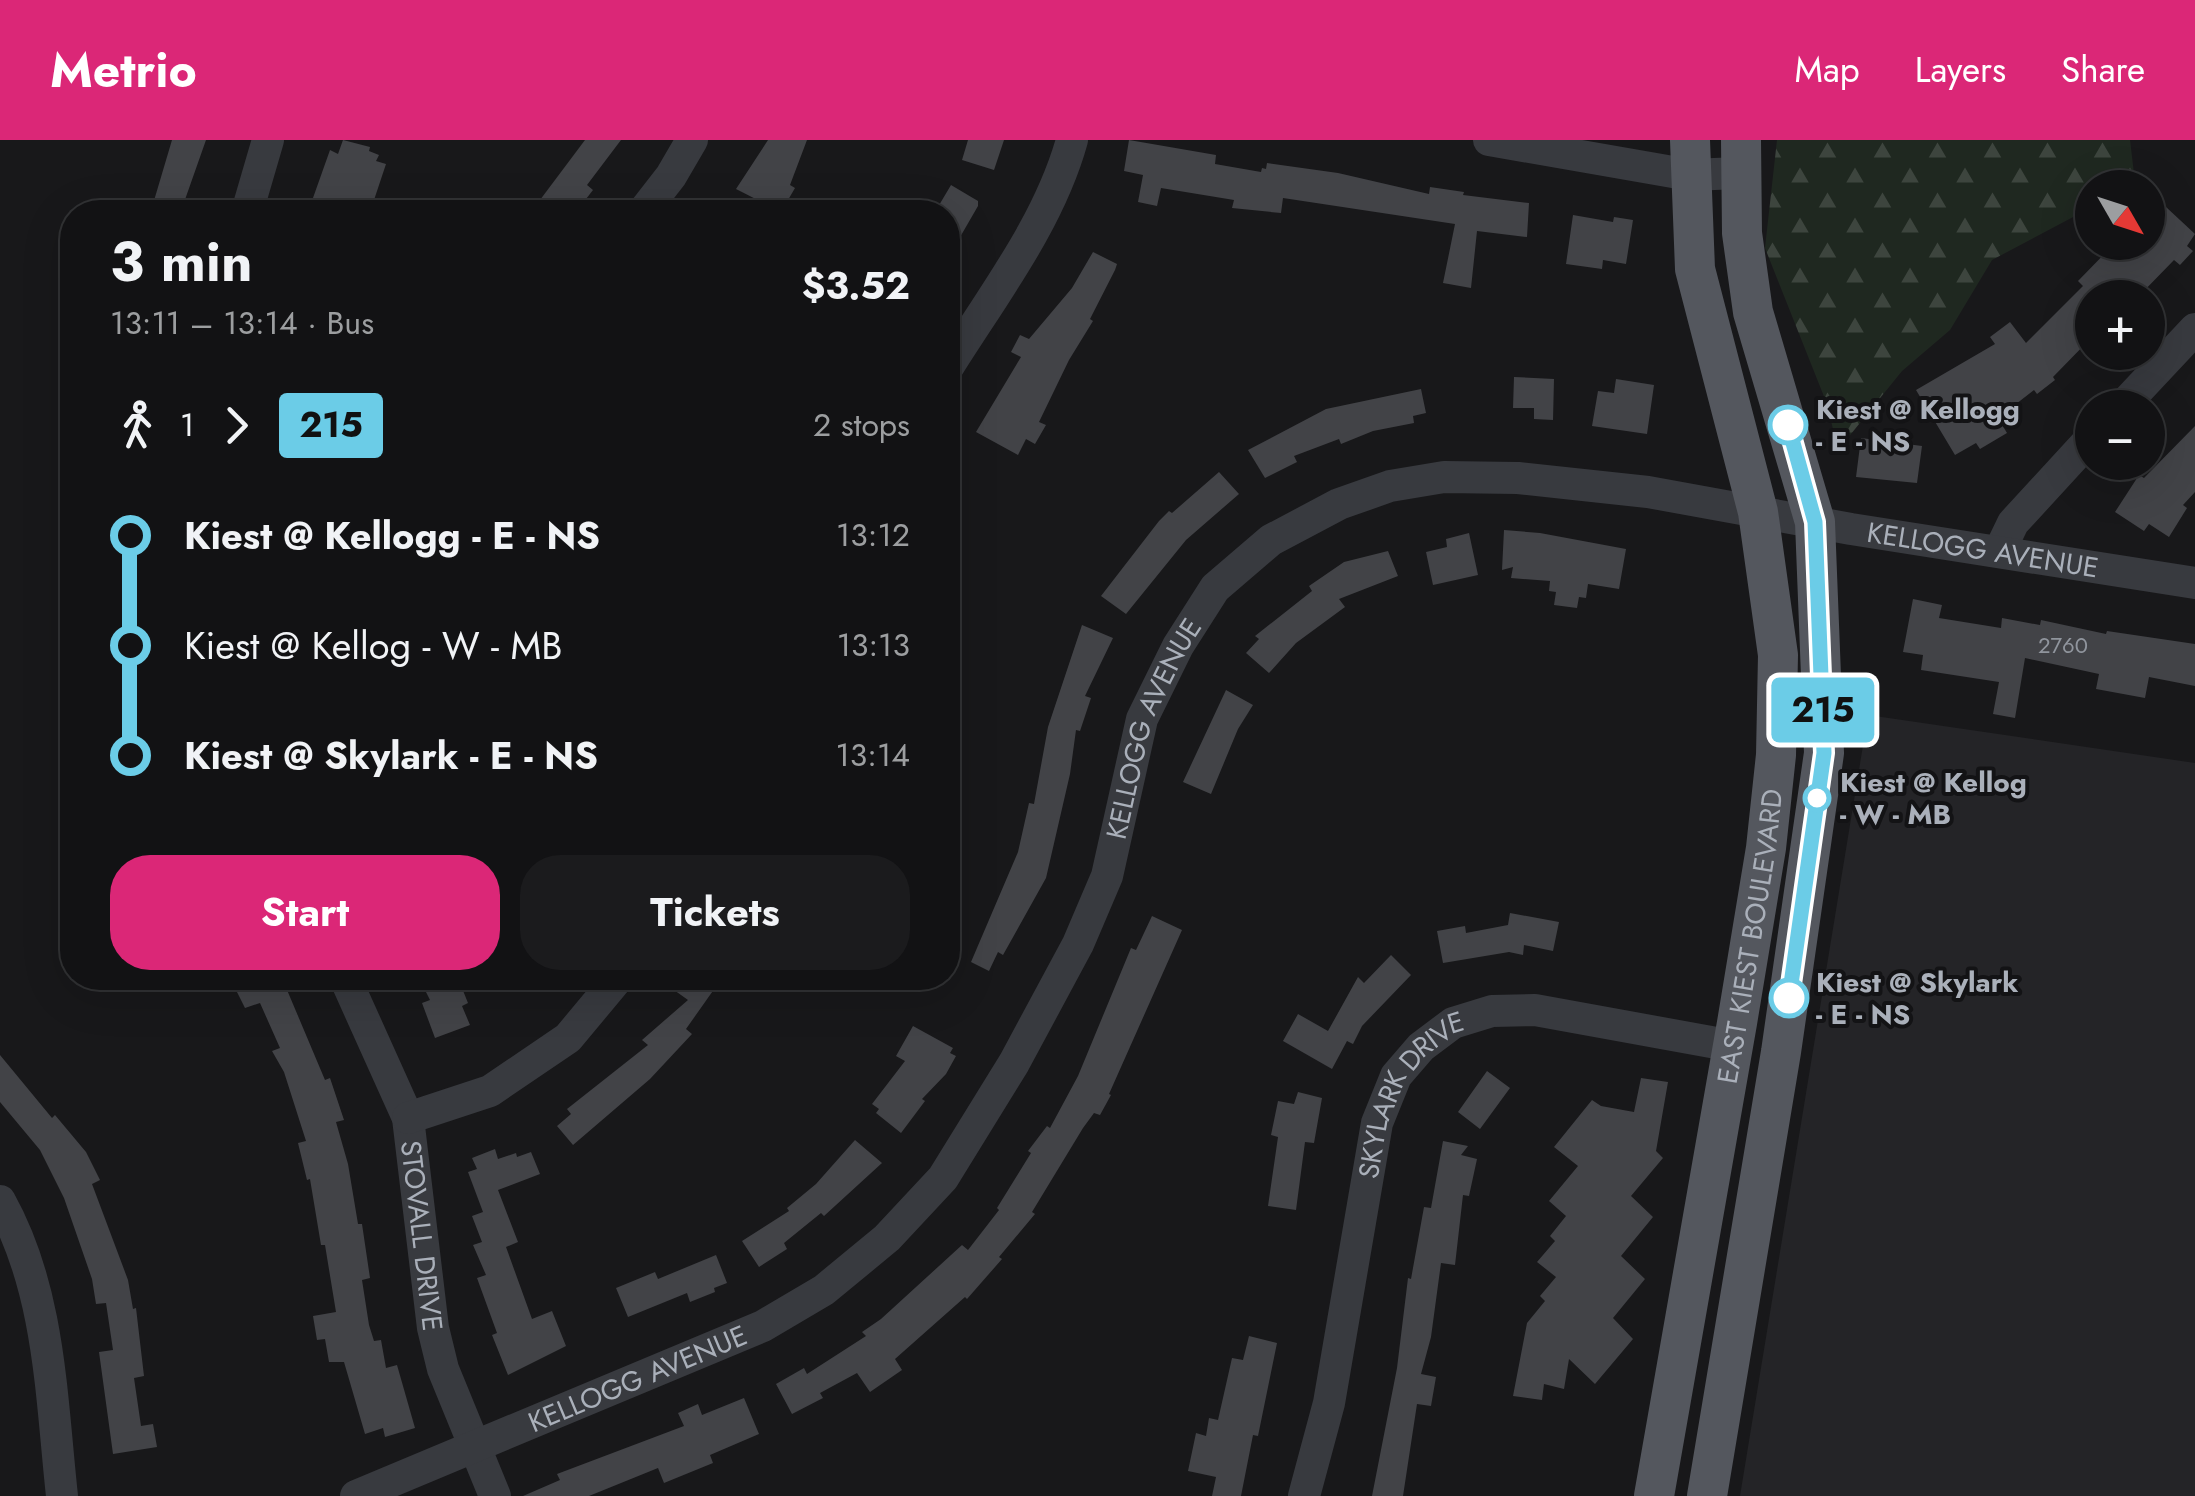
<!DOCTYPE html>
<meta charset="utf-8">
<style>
body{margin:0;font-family:Jost,sans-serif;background:#1b1b1d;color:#f1f3f6;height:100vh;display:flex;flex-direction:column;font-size:38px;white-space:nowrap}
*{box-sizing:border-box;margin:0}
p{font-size:32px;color:#9c9ea0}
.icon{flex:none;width:55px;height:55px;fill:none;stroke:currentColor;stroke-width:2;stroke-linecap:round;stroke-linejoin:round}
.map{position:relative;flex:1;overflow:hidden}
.panel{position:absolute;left:60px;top:60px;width:900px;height:790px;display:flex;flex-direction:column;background:#121214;border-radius:40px;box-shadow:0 10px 40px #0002,0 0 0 2px #313234}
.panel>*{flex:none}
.badge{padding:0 20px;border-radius:8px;font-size:35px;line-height:65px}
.needle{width:65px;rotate:129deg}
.buttons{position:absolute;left:2075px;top:30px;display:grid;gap:20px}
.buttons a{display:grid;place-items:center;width:90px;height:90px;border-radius:50%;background:#121214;box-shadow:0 10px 40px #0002,0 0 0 2px #313234;font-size:50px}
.map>.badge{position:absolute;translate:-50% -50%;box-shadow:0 0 0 5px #fff}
.legs{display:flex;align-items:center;gap:15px;height:110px;padding:0 50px;font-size:32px}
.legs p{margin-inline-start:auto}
.summary{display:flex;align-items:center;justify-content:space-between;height:170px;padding:0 50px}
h1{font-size:55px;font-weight:700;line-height:75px}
.action{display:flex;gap:20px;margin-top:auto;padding:20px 50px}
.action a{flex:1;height:115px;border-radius:40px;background:#db2777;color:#fff;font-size:40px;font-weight:700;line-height:115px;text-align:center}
.action a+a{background:#1b1b1d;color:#f1f3f6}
ul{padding:0 50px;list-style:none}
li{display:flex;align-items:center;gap:35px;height:110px;font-size:38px}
li i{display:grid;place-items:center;width:15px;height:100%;margin:0 12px;background:currentColor}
li i::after{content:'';width:25px;height:25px;margin:-12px;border:8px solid;border-radius:50%;background:#121214}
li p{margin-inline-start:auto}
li:first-child i{background:linear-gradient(#0000 50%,currentColor 0)}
li:last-child i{background:linear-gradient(currentColor 50%,#0000 0)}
header{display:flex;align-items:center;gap:60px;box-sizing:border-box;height:140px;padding:0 50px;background:#db2777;color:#fff}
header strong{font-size:48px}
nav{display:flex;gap:55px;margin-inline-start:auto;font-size:35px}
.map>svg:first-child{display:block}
.built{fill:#242427}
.forest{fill:url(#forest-firs)}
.building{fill:#424347}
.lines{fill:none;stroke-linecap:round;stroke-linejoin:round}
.minor{stroke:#383a3f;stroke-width:32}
.major{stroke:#54575e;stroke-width:40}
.line-1-casing{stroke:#fff;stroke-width:22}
.line-1{stroke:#6bcce7;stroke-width:15}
.stop-1-dot{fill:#fff;stroke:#6bcce7;stroke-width:5}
.labels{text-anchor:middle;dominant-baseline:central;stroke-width:8;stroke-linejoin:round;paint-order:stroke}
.number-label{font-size:22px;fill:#90959d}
.stop-label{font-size:28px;font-weight:bold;fill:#aab0ba;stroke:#131315;text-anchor:start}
.street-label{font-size:28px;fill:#aab0ba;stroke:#131315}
</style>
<header>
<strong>Metrio</strong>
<nav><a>Map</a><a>Layers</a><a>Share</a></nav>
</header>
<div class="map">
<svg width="2195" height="1356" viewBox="0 0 2195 1356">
<defs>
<pattern id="forest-firs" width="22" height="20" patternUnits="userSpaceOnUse" patternTransform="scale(2.5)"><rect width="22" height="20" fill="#1f2820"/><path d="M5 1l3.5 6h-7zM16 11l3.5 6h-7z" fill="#3d453e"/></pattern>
</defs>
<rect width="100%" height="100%" fill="#18181a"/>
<path class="built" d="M 1868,575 L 2195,623 L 2195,1356 L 1740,1356 Z"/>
<path class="forest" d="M 1777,0 L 2130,0 L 2134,34 L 2117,47 L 2092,48 L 2092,67 L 1992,120 L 1950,190 L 1902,231 L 1838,310 L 1827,264 L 1765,108 Z"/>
<path class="building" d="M 172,0 L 206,0 L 181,71 L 153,64 Z
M 343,0 L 370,7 L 369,11 L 379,15 L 376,21 L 386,24 L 370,72 L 308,72 L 330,10 L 338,14 Z
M 585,0 L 621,0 L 587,45 L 593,50 L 576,72 L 531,72 Z
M 768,0 L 807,0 L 790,45 L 795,48 L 781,72 L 736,49 Z
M 968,0 L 1004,0 L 994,30 L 962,20 Z
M 1129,0 L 1216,15 L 1215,24 L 1261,32 L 1262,28 L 1266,29 L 1267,23 L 1338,33 L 1429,54 L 1430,47 L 1464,52 L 1463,55 L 1529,63 L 1527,97 L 1477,91 L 1471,148 L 1443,143 L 1455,84 L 1283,58 L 1281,73 L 1232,68 L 1234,60 L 1161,48 L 1157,66 L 1138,62 L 1143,35 L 1124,31 Z
M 951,45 L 978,61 L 978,66 L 948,118 L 948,72 L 935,72 Z
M 2166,67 L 2195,94 L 2187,106 L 2193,111 L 2180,125 L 2174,120 L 2137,158 L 2092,158 L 2092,197 L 2053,237 L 2055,240 L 2037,254 L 2034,250 L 1998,278 L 2007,293 L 1980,309 L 1976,303 L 1955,315 L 1916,250 L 1995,204 L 1990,197 L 2010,182 L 2026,203 L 2083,146 L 2078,141 L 2116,102 L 2148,102 L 2148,86 Z
M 1573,75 L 1613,82 L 1614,77 L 1633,80 L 1626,124 L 1603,120 L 1602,129 L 1566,124 Z
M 1093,112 L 1117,124 L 1115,130 L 1090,179 L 1093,181 L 1069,220 L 1039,282 L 1046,285 L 1035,304 L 1026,299 L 1018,315 L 976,292 L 1021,217 L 1011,212 L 1020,195 L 1029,199 L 1072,148 Z
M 1514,237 L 1554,239 L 1553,280 L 1534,279 L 1534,268 L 1513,268 Z
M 1616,239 L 1654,245 L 1647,294 L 1592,286 L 1598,251 L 1614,253 Z
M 1421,249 L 1426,273 L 1413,276 L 1414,283 L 1373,291 L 1341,304 L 1339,299 L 1294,316 L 1297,322 L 1265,338 L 1248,310 L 1326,269 Z
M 2195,286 L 2195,352 L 2183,365 L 2187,368 L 2169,397 L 2149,384 L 2144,391 L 2115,372 L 2139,335 L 2144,338 Z
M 1861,298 L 1922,306 L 1917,343 L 1856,337 Z
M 1219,332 L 1239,354 L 1186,400 L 1126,474 L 1101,456 L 1159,381 L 1169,371 L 1172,373 Z
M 1504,390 L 1540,393 L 1626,409 L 1619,449 L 1588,444 L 1586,458 L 1579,457 L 1577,468 L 1554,465 L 1556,452 L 1549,451 L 1550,441 L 1511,438 L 1513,427 L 1502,430 Z
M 1469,393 L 1478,435 L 1433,445 L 1426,412 L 1447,407 L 1446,399 Z
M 1388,411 L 1398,436 L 1339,459 L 1345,467 L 1296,503 L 1269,533 L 1246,513 L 1259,499 L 1255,496 L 1312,451 L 1309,446 L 1344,422 Z
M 1913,459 L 1942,465 L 1939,478 L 2001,488 L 2002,478 L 2040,485 L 2041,480 L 2106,494 L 2107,491 L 2195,504 L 2195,546 L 2149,537 L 2145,558 L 2096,549 L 2099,534 L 2025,518 L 2015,578 L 1993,574 L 1999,542 L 1921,530 L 1923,515 L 1903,512 Z
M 1082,485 L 1113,498 L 1085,556 L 1091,558 L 1080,591 L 1076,590 L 1070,634 L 1046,738 L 1003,815 L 998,812 L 989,831 L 971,822 L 1018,712 L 1029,663 L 1034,664 L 1048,587 Z
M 1226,550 L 1253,565 L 1238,589 L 1211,654 L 1183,642 Z
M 1510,773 L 1559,782 L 1553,811 L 1524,805 L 1523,815 L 1509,812 L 1443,823 L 1437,791 L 1465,786 L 1466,793 L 1508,785 Z
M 1152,776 L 1182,790 L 1109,954 L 1111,955 L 1100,975 L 1094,973 L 1083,988 L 1032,1072 L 1035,1074 L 999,1117 L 1002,1119 L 967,1159 L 965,1157 L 895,1219 L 902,1230 L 870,1252 L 857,1233 L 820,1253 L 823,1258 L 792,1274 L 776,1244 L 804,1228 L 807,1234 L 866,1196 L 862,1192 L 881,1179 L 962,1105 L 968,1110 L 999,1070 L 997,1068 L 1031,1013 L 1028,1011 L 1047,986 L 1050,988 L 1078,936 L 1131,808 L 1136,810 Z
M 1391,815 L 1411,835 L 1362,886 L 1353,904 L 1347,901 L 1332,929 L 1283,901 L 1298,874 L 1328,891 L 1358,837 L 1364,843 Z
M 230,838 L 282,838 L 325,940 L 330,938 L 344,980 L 336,982 L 348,1024 L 358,1084 L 362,1084 L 370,1138 L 362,1140 L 369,1185 L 374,1201 L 381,1200 L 386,1228 L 397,1225 L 415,1288 L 385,1297 L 383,1288 L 365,1294 L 344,1222 L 329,1222 L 325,1199 L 317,1200 L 313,1176 L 336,1172 L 325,1105 L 321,1105 L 310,1039 L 307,1040 L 298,1003 L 306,1001 L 284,932 L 272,911 L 280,908 L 260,863 L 245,868 Z
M 419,838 L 458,838 L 468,863 L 462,866 L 470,885 L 435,898 L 422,863 L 430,860 Z
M 683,838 L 722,838 L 686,889 L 692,894 L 650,939 L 573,1005 L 557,986 L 571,974 L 567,969 L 648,905 L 642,900 L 688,860 L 674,850 Z
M 913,886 L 953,908 L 950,913 L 956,916 L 946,934 L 922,959 L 925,961 L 901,993 L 876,973 L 879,969 L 872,964 L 905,921 L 896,916 Z
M 0,915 L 52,978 L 55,975 L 86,1012 L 100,1040 L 92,1044 L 128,1140 L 133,1169 L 136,1168 L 144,1236 L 134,1238 L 141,1286 L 153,1284 L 157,1307 L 113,1314 L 99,1212 L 113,1210 L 106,1163 L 96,1164 L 92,1139 L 64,1058 L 40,1010 L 0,962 Z
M 1487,931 L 1510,948 L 1480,989 L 1458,972 Z
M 1641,938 L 1668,942 L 1656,1011 L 1663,1018 L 1631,1056 L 1653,1077 L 1621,1116 L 1645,1139 L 1613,1178 L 1633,1199 L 1595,1244 L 1569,1219 L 1564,1249 L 1544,1244 L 1542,1260 L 1513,1256 L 1527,1183 L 1545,1161 L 1540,1156 L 1556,1137 L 1537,1122 L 1555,1101 L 1550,1096 L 1566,1076 L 1549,1061 L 1578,1026 L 1554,1007 L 1592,960 L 1601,966 L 1634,972 Z
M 1298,952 L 1322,958 L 1314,1003 L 1305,1002 L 1296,1070 L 1268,1066 L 1278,997 L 1271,995 L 1278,961 L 1294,964 Z
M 855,1000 L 882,1023 L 824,1076 L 821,1073 L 784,1103 L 787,1109 L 759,1127 L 742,1101 L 789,1071 L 787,1068 L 816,1044 Z
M 1443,1001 L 1468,1006 L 1461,1015 L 1477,1019 L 1469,1056 L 1463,1055 L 1455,1125 L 1441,1123 L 1431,1197 L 1421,1234 L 1436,1237 L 1431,1266 L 1417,1264 L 1403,1356 L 1372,1356 L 1397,1228 L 1408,1138 L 1411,1139 L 1424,1067 L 1431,1068 Z
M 495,1009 L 498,1019 L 516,1013 L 517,1017 L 531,1012 L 540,1034 L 498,1050 L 518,1102 L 506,1107 L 532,1179 L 552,1171 L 566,1206 L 508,1235 L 492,1195 L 497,1193 L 477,1138 L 486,1135 L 473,1105 L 482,1102 L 472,1076 L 483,1072 L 468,1032 L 477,1029 L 472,1018 Z
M 716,1115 L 727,1143 L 714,1148 L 715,1152 L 690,1162 L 687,1153 L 628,1177 L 616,1148 L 655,1132 L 658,1139 Z
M 1249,1196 L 1277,1203 L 1258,1296 L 1253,1295 L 1241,1356 L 1212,1356 L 1216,1337 L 1188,1331 L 1196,1293 L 1206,1296 L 1209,1278 L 1218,1280 L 1232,1218 L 1243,1220 Z
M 744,1258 L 759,1294 L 710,1315 L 713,1323 L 664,1343 L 658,1328 L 589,1356 L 523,1356 L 560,1340 L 557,1334 L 684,1286 L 678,1273 L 698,1264 L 702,1275 Z"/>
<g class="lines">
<g class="minor">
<path d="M 1489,0 L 1690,35 L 1739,33"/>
<path d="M 247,72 L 268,0"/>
<path d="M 643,72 L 671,36 L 692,0"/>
<path d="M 948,227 C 993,155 1049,83 1072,0"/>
<path d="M 2121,268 L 2195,189"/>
<path d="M 2000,410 L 2013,383 L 2092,297"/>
<path id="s1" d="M 345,838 L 408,978 L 433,1188 L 443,1229 L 495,1356"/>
<path d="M 408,978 L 490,951 L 568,898 L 618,838"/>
<path d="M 0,1061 C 50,1151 51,1255 62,1356"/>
<path id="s2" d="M 356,1356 L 763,1186 L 824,1150 L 887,1098 L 943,1038 L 1014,923 L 1078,804 L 1107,736 L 1142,579 L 1178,506 L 1215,448 L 1271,400 L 1339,364 L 1390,346 L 1444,337 L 1518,338 L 1648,352 L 1851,389 L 2195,443"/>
<path id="s3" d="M 1304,1356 L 1329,1263 L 1377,983 L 1396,936 L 1421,907 L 1453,883 L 1492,871 L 1535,870 L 1733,906"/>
</g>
<g class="major">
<path id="s4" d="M 1654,1356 L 1737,883 L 1766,708 L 1776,615 L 1778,515 L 1758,372 L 1695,129 L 1690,0"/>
<path d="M 1707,1356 L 1781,912 L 1824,613 L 1815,382 L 1753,172 L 1742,93 L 1741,0"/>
</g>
</g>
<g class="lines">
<defs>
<path id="line-1" d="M 1788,285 L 1815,382 L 1824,613 L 1789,858"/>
</defs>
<use href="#line-1" class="line-1-casing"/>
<use href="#line-1" class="line-1"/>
</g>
<g class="stop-1-dot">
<circle cx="1788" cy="285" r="18"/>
<circle cx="1817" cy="658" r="12"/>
<circle cx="1789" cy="858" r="18"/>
</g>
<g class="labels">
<g class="number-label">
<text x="2063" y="505">2760</text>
</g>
<g class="stop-label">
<text x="1816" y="269">Kiest @ Kellogg<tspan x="1816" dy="32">- E - NS</tspan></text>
<text x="1840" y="642">Kiest @ Kellog<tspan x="1840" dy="32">- W - MB</tspan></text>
<text x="1816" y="842">Kiest @ Skylark<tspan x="1816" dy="32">- E - NS</tspan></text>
</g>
<g class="street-label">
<text stroke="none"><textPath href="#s2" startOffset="2135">KELLOGG AVENUE</textPath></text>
<text stroke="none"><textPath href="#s2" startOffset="1175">KELLOGG AVENUE</textPath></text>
<text stroke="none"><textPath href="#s4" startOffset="568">EAST KIEST BOULEVARD</textPath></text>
<text stroke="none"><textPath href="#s3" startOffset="422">SKYLARK DRIVE</textPath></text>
<text stroke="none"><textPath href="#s1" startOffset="272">STOVALL DRIVE</textPath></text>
<text stroke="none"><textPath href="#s2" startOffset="305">KELLOGG AVENUE</textPath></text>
</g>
</g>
</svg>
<div class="buttons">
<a><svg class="needle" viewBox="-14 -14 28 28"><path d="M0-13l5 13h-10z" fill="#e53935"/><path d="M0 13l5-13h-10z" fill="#9c9ea0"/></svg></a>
<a>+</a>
<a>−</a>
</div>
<b class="badge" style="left:1823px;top:570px;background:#6bcce7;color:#111">215</b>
<section class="panel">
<div class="summary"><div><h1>3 min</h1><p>13:11 – 13:14 · Bus</p></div><b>$3.52</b></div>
<div class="legs"><svg class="icon" aria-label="walk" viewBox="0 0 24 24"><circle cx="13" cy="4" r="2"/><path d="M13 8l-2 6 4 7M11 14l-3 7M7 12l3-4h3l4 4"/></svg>1<svg class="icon" aria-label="forward" viewBox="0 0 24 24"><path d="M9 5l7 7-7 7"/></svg><b class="badge" style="background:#6bcce7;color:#111">215</b><p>2 stops</p></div>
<ul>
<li><i style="color:#6bcce7"></i><b>Kiest @ Kellogg - E - NS</b><p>13:12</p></li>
<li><i style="color:#6bcce7"></i><span>Kiest @ Kellog - W - MB</span><p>13:13</p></li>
<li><i style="color:#6bcce7"></i><b>Kiest @ Skylark - E - NS</b><p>13:14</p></li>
</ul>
<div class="action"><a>Start</a><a>Tickets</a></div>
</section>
</div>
